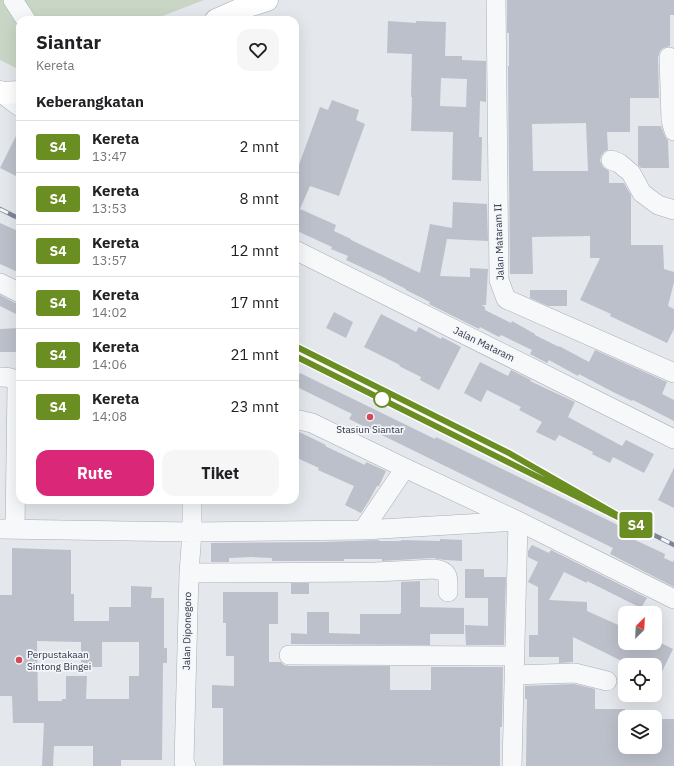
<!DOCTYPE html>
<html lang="id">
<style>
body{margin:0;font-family:"IBM Plex Sans",sans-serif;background:#f6f6f6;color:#202124;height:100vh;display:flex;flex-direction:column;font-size:15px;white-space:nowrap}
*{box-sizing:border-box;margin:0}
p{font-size:13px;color:#757577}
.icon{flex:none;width:22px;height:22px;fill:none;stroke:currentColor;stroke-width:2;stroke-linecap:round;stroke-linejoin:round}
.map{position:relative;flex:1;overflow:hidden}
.side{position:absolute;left:16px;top:16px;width:283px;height:488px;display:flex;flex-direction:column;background:#fff;border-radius:12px;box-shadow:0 4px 16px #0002}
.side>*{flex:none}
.badge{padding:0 8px;border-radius:3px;font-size:14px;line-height:26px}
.needle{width:26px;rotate:24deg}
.fabs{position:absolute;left:618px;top:606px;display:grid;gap:8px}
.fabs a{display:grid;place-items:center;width:44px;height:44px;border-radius:8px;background:#fff;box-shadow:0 4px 16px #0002;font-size:20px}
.map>.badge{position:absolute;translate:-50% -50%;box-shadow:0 0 0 2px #fff}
h2{padding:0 20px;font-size:15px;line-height:36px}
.round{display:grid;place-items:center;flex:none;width:42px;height:42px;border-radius:12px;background:#f6f6f6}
.overview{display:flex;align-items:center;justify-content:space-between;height:68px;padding:0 20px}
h1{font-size:19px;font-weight:700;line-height:30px}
.cta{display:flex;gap:8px;margin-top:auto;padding:8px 20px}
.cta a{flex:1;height:46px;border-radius:12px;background:#db2777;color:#fff;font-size:16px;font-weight:700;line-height:46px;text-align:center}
.cta a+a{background:#f6f6f6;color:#202124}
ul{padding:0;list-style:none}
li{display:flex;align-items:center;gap:12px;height:52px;padding:0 20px;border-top:1px solid #e0e0e0}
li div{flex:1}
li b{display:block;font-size:15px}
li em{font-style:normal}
li .badge{min-width:44px;font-weight:700;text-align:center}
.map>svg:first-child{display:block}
.green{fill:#c9d6c5}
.building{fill:#bbc0ca;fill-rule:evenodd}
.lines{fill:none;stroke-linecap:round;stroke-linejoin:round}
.minor-casing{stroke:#a9aeb7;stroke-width:20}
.major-casing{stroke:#a3abb8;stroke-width:23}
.minor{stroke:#f7f8fa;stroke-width:19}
.major{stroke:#fff;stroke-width:22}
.rail-casing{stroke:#7d8696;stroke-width:4.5}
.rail{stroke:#f4f6f9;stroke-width:3;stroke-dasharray:9;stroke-linecap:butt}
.line-casing{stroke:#fff;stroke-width:9}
.line{stroke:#6b8e23;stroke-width:6}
.stop-dot{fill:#fff;stroke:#6b8e23;stroke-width:2}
.poi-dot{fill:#d1495b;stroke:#f4f6f9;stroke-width:1.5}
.labels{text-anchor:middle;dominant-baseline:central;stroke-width:3.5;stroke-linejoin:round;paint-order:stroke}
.street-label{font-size:10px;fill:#2b3445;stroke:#f4f6f9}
.poi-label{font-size:10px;fill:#2b3445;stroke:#f4f6f9}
</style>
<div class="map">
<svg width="674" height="766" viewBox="0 0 674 766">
<rect width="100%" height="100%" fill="#e4e7ec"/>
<path class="green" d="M 0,0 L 204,0 L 152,20 L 20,20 L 20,70 L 0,60 Z"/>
<path class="building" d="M 507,0 L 674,0 L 674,15 L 670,15 L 670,46 L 663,48 L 660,51 L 658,57 L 659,98 L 630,98 L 630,132 L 607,132 L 608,150 L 604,152 L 601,156 L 600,161 L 603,167 L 609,171 L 609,183 L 624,183 L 631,195 L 631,245 L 663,245 L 664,269 L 674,272 L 674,282 L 668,306 L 674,309 L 674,329 L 667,343 L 610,316 L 611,314 L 580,300 L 600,258 L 590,258 L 590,236 L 532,237 L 533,274 L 510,274 L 508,69 L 508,66 L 509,66 L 509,33 L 507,33 ZM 586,123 L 588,171 L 533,171 L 532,124 Z
M 388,21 L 416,23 L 416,21 L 446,22 L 445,56 L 462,56 L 462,60 L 486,61 L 486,102 L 480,101 L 479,137 L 482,137 L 481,181 L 452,180 L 453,132 L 411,131 L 412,97 L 411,97 L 412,54 L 387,53 ZM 441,78 L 467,79 L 466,107 L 440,106 Z
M 332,100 L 359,110 L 356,120 L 365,124 L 339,196 L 310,186 L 300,209 L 336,225 L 334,231 L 351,239 L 351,240 L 420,273 L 430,224 L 452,228 L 453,202 L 487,204 L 488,241 L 447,239 L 440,276 L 470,277 L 470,268 L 488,269 L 486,305 L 482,305 L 485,307 L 485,310 L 511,323 L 512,321 L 535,334 L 535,335 L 559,347 L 559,346 L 589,362 L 595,350 L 667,382 L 662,394 L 674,400 L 674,421 L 633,400 L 632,401 L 613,392 L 579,374 L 578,376 L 549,360 L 547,363 L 530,354 L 532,350 L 501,335 L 499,337 L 480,327 L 479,329 L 429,304 L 430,302 L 406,290 L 406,289 L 386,279 L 387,279 L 346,260 L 348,256 L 331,249 L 332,247 L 295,230 L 295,176 L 320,107 L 328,110 Z
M 638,126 L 661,126 L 664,134 L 666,138 L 668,140 L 669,168 L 641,168 L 638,165 Z
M 20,128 L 20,178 L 0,168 Z
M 0,223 L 20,232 L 20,273 L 0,264 Z
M 530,290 L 567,290 L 567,306 L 548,306 L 530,298 Z
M 0,295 L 15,303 L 20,304 L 20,316 L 0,306 Z
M 334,312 L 353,322 L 346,338 L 326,328 Z
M 381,314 L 416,332 L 419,327 L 441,339 L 442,337 L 461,347 L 439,390 L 420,380 L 421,377 L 399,366 L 400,365 L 364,347 Z
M 20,328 L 20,352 L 0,352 L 0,329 Z
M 480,362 L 508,376 L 511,370 L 531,380 L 530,381 L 575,402 L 568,417 L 622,446 L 626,440 L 654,454 L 644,473 L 613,457 L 610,463 L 592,454 L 593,452 L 559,435 L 555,441 L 536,432 L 542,422 L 519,410 L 521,407 L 487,390 L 481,402 L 464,393 Z
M 300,373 L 435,439 L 436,437 L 620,526 L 618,532 L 665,554 L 664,558 L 673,562 L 674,559 L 674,587 L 610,554 L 613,548 L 349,419 L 352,414 L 295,386 L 295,384 Z
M 295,430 L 326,445 L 325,446 L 365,465 L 366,462 L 386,471 L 379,486 L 377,486 L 370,499 L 361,513 L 345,505 L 354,486 L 318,470 L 319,468 L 295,457 Z
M 674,468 L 674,508 L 658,500 Z
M 440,539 L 462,540 L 462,561 L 445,560 L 433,558 L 382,561 L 382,559 L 344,559 L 344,561 L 272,561 L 272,558 L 251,557 L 229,558 L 229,562 L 211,562 L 211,543 L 324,542 L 379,540 L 379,541 L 401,541 L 401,540 L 440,541 Z
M 532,545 L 549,553 L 551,550 L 647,598 L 641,608 L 587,581 L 587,583 L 564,572 L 549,600 L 587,602 L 587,611 L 625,628 L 625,643 L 661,643 L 673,649 L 655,686 L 655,665 L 630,665 L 573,637 L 573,662 L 559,663 L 559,657 L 529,657 L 529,635 L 538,635 L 538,587 L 528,582 L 538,562 L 528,557 L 528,551 Z
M 12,548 L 71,550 L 71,594 L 74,594 L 74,621 L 109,621 L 109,607 L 131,607 L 131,586 L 152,587 L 151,598 L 164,598 L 164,648 L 167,648 L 167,663 L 163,663 L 162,760 L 121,760 L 121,766 L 93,766 L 93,746 L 54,746 L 53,766 L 42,766 L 44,723 L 13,723 L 12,696 L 0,696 L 0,595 L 12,595 ZM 37,641 L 81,642 L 81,667 L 102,667 L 102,642 L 139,642 L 139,676 L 129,676 L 129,699 L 86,699 L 87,676 L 66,676 L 66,699 L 62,699 L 62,701 L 38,701 Z
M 465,569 L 484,569 L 484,577 L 506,577 L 504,645 L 466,645 L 465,625 L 488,626 L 488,598 L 465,598 Z
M 420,581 L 420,607 L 464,608 L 464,634 L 430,634 L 430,645 L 291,644 L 291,633 L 307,634 L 307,612 L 329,612 L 329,633 L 360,634 L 360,614 L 400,614 L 400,613 L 401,613 L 401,582 Z
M 291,583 L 309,583 L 309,594 L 291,594 Z
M 223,592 L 278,592 L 278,624 L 269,624 L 269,662 L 281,662 L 284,665 L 289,666 L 390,666 L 390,690 L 431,690 L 431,667 L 503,667 L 502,727 L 500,727 L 500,766 L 223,765 L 223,708 L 212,708 L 212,685 L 234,686 L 234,656 L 226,656 L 226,623 L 223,623 Z
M 574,684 L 595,689 L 595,709 L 625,709 L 625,747 L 628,747 L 628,750 L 655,750 L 655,719 L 674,719 L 674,766 L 526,766 L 527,699 L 525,699 L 525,686 Z"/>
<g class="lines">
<defs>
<path id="minor" d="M 13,0 L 26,20
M 496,0 L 499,280 L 506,299 L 674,373
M 669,57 L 671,120 L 674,131
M 1,93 L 20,107
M 611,160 L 619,163 L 631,173 L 642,193 L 658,205 L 674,210
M 295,250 L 674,439
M 0,283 L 20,293
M 0,377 C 9,377 14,377 17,386 L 15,529
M 295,419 L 312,423 L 405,468 L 518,521 L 674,599
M 0,529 L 192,532 L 363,530 L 518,521 L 512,766
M 363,530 L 405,468
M 189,573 L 375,572 L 434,569 C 450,571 448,578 448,592
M 289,655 L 515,656
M 514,675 L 575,673 L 607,681
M 186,766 L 184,762 L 189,573 L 192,532 L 192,500"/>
<path id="major" d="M 216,20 L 248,6 L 267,0
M 0,92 L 1,93 L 20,92"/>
</defs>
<use href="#minor" class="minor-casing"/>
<use href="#major" class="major-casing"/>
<use href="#minor" class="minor"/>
<use href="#major" class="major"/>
<defs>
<path id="rail" d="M 0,209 L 20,219
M 295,346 L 509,453 L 638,527 L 674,545
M 295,356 L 556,486"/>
</defs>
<use href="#rail" class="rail-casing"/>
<use href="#rail" class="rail"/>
</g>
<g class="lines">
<defs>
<path id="line" d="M 295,346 L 509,453 L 638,527 L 295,356"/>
</defs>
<use href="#line" class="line-casing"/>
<use href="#line" class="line"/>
</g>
<circle class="stop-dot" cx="382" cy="399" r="8"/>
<g class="poi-dot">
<circle cx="370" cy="417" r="4"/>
<circle cx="19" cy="660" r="4"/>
</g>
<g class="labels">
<g class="street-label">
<text transform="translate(499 242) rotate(-92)">Jalan Mataram II</text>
<text transform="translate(484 344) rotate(26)">Jalan Mataram</text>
<text transform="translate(187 631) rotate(-89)">Jalan Diponegoro</text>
</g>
<g class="poi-label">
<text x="370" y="429">Stasiun Siantar</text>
<text x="27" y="654" text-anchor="start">Perpustakaan<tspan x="27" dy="12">Sintong Bingei</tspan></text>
</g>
</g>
</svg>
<div class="fabs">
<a><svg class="needle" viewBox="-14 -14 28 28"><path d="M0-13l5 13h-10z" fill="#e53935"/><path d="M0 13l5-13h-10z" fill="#757577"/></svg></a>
<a><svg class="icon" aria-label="locate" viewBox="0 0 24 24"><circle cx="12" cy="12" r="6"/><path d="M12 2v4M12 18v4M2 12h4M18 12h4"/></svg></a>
<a><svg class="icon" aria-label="layers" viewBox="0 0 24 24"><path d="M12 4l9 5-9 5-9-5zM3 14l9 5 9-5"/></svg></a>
</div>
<b class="badge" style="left:636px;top:525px;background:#6b8e23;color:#fff">S4</b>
<section class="side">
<div class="overview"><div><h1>Siantar</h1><p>Kereta</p></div><a class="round"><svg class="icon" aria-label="heart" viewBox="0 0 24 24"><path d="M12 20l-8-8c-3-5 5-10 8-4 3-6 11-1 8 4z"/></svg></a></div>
<h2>Keberangkatan</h2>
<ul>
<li><span class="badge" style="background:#6b8e23;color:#fff">S4</span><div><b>Kereta</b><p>13:47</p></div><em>2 mnt</em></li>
<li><span class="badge" style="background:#6b8e23;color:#fff">S4</span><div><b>Kereta</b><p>13:53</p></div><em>8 mnt</em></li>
<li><span class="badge" style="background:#6b8e23;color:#fff">S4</span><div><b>Kereta</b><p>13:57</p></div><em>12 mnt</em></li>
<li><span class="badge" style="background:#6b8e23;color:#fff">S4</span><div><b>Kereta</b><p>14:02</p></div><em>17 mnt</em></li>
<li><span class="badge" style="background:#6b8e23;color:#fff">S4</span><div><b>Kereta</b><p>14:06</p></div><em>21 mnt</em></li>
<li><span class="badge" style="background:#6b8e23;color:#fff">S4</span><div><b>Kereta</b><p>14:08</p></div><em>23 mnt</em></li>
</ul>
<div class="cta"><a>Rute</a><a>Tiket</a></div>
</section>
</div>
